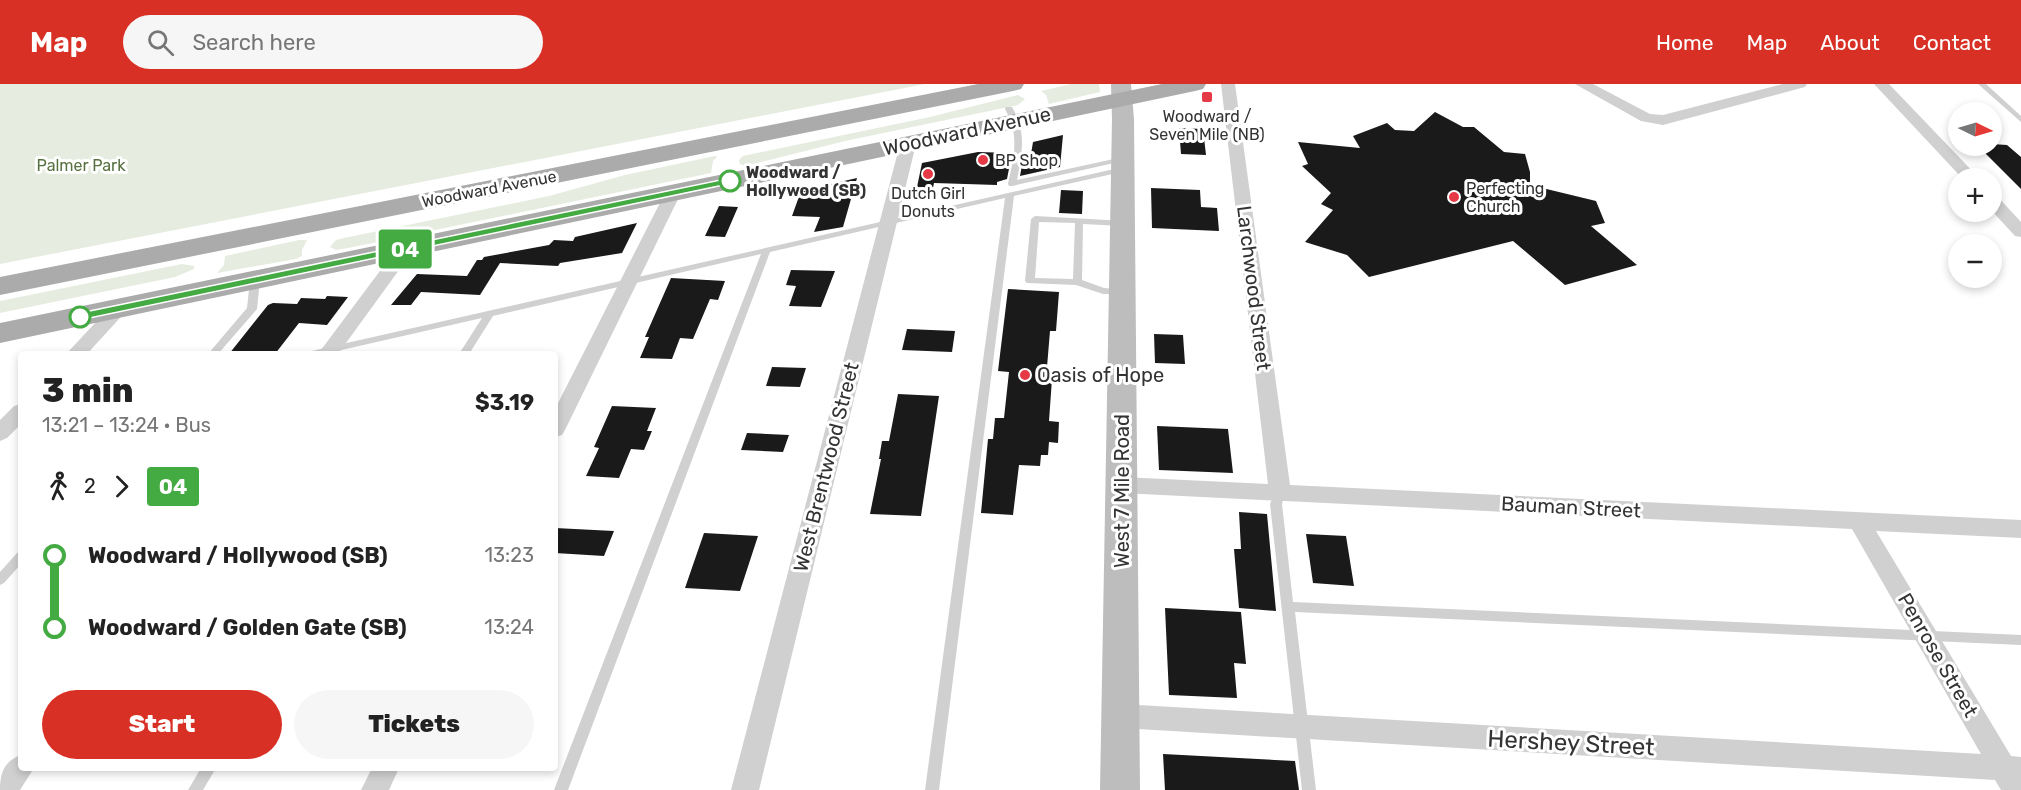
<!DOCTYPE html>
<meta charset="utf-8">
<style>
body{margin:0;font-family:Rubik,sans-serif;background:#f6f6f6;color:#222;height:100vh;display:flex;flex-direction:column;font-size:22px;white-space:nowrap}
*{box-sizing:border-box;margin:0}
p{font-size:20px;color:#767676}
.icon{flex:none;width:33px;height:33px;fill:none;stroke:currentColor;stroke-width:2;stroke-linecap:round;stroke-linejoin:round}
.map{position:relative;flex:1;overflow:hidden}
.drawer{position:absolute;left:18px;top:267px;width:540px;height:420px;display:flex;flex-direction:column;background:#fff;border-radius:6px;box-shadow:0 3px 9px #0003}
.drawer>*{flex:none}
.badge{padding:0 12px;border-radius:4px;font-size:21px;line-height:39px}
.needle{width:39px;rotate:95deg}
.fabs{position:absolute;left:1948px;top:18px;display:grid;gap:12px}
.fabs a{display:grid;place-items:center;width:54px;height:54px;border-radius:50%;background:#fff;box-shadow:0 3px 9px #0003;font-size:30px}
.map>.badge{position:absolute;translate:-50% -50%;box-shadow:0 0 0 3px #fff}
.legs{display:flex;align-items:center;gap:9px;height:66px;padding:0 24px;font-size:20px}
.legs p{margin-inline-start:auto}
.head{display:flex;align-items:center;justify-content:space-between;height:102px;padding:0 24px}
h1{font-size:33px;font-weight:800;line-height:45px}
.cta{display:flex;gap:12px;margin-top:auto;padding:12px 24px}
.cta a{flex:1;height:69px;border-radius:36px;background:#d93025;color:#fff;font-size:24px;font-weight:800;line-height:69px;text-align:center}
.cta a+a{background:#f6f6f6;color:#222}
ul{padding:0 24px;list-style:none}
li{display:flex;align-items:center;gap:21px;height:72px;font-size:22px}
li i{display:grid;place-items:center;width:9px;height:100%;margin:0 8px;background:currentColor}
li i::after{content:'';width:15px;height:15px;margin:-8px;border:4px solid;border-radius:50%;background:#fff}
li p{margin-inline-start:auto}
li:first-child i{background:linear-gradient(#0000 50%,currentColor 0)}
li:last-child i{background:linear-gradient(currentColor 50%,#0000 0)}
header{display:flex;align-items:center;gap:36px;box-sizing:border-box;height:84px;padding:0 30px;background:#d93025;color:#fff}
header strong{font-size:28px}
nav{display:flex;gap:33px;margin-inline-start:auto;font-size:21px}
.search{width:420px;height:54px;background:#f6f6f6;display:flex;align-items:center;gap:15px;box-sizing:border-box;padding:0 21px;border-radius:33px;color:#767676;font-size:22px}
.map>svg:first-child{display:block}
.green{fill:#e6ecdf}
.building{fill:#1a1a1a}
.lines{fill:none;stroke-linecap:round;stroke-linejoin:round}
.lane{fill:#d0d0d0;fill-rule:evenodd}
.street{fill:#d0d0d0;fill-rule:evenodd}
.secondary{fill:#bdbdbd;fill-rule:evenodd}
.primary{fill:#ababab;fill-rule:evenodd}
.line-1{fill:#44aa42;stroke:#fff;stroke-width:1.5}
.poi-dot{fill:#e63946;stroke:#fff;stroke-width:2}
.stop-1-dot{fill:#fff;stroke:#44aa42;stroke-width:3}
.labels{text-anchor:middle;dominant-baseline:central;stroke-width:6;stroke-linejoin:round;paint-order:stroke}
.far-poi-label{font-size:16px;fill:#333;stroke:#fff}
.far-park-label{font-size:16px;fill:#56703f;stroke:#fff}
.far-stop-label{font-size:16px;font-weight:bold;fill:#333;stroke:#fff;text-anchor:start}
.far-street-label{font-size:16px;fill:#333;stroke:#fff}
.street-label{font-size:20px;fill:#333;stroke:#fff}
.poi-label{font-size:20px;fill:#333;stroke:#fff;text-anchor:start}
.near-street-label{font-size:24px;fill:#333;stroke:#fff}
</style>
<header>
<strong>Map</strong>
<div class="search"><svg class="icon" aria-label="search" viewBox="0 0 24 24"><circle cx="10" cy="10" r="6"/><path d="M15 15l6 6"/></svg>Search here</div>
<nav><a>Home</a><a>Map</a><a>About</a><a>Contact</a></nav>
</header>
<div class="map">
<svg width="2021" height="706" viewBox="0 0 2021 706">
<rect width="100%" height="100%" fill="#fff"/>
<path class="green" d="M 0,0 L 925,0 L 0,180 Z
M 1071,0 L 1099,0 L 1100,8 L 1049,20 L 1046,11 L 1041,7 Z
M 1018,11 L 1025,15 L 1018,21 L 845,57 L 745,82 L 740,80 L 739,76 L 743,72 L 930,33 Z
M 715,72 L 717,73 L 713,77 L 711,89 L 348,164 L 336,166 L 330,163 L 336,156 L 344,154 L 549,112 L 625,91 Z
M 299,156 L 307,156 L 302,166 L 302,172 L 296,175 L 217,189 L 224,181 L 225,172 Z
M 182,180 L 194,182 L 194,185 L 175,193 L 0,229 L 0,217 Z"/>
<path class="building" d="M 1435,28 L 1463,43 L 1474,43 L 1504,68 L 1525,70 L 1530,88 L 1530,101 L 1596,117 L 1605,139 L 1591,142 L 1637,181 L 1565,201 L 1513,157 L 1369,193 L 1347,171 L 1305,158 L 1333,126 L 1321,120 L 1331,109 L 1302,82 L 1308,80 L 1298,58 L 1360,64 L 1353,52 L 1387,39 L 1395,46 L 1414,47 Z
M 1179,44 L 1203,45 L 1206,71 L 1181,70 Z
M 1063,51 L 1060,83 L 1020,92 L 1024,70 L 1031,70 L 1033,58 Z
M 1992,60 L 2007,61 L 2021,73 L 2021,105 L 1978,62 Z
M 978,68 L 1012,69 L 1007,95 L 997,98 L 997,101 L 934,99 L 933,104 L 917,103 L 922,79 Z
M 857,94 L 843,143 L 814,148 L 820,133 L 792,132 L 801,107 Z
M 1151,104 L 1200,106 L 1201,123 L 1217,124 L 1219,147 L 1152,144 Z
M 1061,106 L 1083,107 L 1082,130 L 1059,129 Z
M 719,122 L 738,123 L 725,153 L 705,152 Z
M 637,139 L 622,169 L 560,179 L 558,182 L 500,179 L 480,211 L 421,208 L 411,221 L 391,221 L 417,190 L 467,192 L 477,176 L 482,176 L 484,173 L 549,161 L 554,156 L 573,157 L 575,153 Z
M 791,186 L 835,187 L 821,223 L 789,222 L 796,202 L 786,201 Z
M 671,194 L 725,197 L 718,216 L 710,215 L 693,255 L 680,254 L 672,275 L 640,274 L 649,253 L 645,253 Z
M 1008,205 L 1059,208 L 1056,247 L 1050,247 L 1046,295 L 1052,295 L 1049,337 L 1059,338 L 1058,359 L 1049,358 L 1048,371 L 1041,371 L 1040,382 L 1019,381 L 1013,431 L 981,429 L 988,355 L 993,355 L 995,334 L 1004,334 L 1009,288 L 998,287 Z
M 327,212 L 348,213 L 327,241 L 299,239 L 275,270 L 229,270 L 268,221 L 273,219 L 297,220 L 301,214 L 325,215 Z
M 907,245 L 955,247 L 952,268 L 902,266 Z
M 1154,250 L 1183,251 L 1185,280 L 1155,279 Z
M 772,283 L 806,284 L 800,303 L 766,302 Z
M 898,310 L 939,312 L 921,432 L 870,430 L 881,375 L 879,375 L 882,357 L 889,357 Z
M 612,322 L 656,324 L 647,347 L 652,347 L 644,366 L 631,365 L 619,394 L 586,392 L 599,364 L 594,363 Z
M 1157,342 L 1228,345 L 1233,389 L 1159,386 Z
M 747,349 L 789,351 L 783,368 L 741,366 Z
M 1239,428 L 1267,430 L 1276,527 L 1239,524 L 1234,465 L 1241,465 Z
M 555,444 L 614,447 L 604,472 L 555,469 Z
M 704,449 L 758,452 L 740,507 L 685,504 Z
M 1306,450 L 1346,452 L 1354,502 L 1313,499 Z
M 1165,524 L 1241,528 L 1246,580 L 1234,579 L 1237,614 L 1169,611 Z
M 1163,670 L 1295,677 L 1299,706 L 1165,706 Z"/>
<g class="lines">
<path class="lane" d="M 1978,0 L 1986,0 L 2021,32 L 2021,38 Z
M 1006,23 L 1012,23 C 1027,48 1022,70 1017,96 L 1123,73 L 1127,75 L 1123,77 L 1012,102 L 1009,102 L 1008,100 C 1014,72 1020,52 1005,25 Z
M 1123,83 L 1127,85 L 1126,87 L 1014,112 L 939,706 L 925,706 L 1005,114 L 770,168 L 568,706 L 554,706 L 761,170 L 493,232 L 469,270 L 459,270 L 482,234 L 324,270 L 305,270 L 307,268 Z
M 1035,132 L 1125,137 L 1125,141 L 1122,142 L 1083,140 L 1082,196 L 1104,204 L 1125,206 L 1127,208 L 1125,210 L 1103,210 L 1076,201 L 1027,199 L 1025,197 L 1031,135 ZM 1039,138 L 1075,139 L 1073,195 L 1035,194 Z
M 255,193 L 260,196 L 257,225 L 218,270 L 208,270 L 247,224 L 250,196 Z
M 1280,404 L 1284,405 L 1285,408 L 1282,420 L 1293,518 L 2021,551 L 2021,561 L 1295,528 L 1316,706 L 1302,706 L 1270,420 L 1276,405 Z
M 21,467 L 21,480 L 4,499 L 0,501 L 0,488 L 17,469 Z
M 201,684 L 216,684 L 203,706 L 188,706 Z"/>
<path class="street" d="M 1221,0 L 1235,0 L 1290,401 L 2021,436 L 2021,454 L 1876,447 L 2011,672 L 2021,673 L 2021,706 L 2001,706 L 1995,696 L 1121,644 L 1112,640 L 1108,632 L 1112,624 L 1121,620 L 1981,670 L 1852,445 L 1122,409 L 1114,407 L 1111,401 L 1114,395 L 1122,393 L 1268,400 Z
M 1575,0 L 1593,0 L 1650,30 L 1663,31 L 1783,0 L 1807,0 L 1805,3 L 1663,41 L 1641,37 Z
M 1874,0 L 1889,0 L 1979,94 L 1962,94 Z
M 908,55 L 916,60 L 759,706 L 731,706 L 900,60 Z
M 673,104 L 681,109 L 565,346 L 562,351 L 555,353 L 555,325 L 665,109 Z
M 1992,112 L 1998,113 L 2021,138 L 2021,153 L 2015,152 L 1992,127 Z
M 406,159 L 412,160 L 415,164 L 338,270 L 318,270 L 400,160 Z
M 120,218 L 127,220 L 129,224 L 87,270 L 66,270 L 113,220 Z
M 21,320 L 21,340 L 7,354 L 0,357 L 0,336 L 14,322 Z
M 21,671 L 21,684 L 34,684 L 20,706 L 0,706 C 0,689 4,677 21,671 Z
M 372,684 L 399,684 L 389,706 L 361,706 Z"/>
<path class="secondary" d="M 1111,0 L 1131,0 L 1134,35 L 1140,706 L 1100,706 L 1112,35 Z"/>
<path class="primary" d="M 978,0 L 1024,0 L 1021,5 L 1013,7 L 0,211 L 0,193 Z
M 1162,0 L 1206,0 L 1203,5 L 1195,7 L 0,259 L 0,239 Z"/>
</g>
<path class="line-1" d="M 730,94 L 734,97 L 733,99 L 80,236 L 74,233 L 80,229 Z"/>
<g class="poi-dot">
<rect x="1201" y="7" width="12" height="12" rx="3"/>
<circle cx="983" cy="76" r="6"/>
<circle cx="928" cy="90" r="6"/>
<circle cx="1454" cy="113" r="6"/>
<circle cx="1025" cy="291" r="6"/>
</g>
<g class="stop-1-dot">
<circle cx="730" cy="97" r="10"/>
<circle cx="80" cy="233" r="10"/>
</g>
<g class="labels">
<g class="far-poi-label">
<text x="1207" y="32">Woodward /<tspan x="1207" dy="18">Seven Mile (NB)</tspan></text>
<text x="995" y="76" text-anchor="start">BP Shop</text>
<text x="1466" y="104" text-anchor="start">Perfecting<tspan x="1466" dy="18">Church</tspan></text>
<text x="928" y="109">Dutch Girl<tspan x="928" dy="18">Donuts</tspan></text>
</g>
<g class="far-park-label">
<text x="81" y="81">Palmer Park</text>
</g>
<g class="far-stop-label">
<text x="746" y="88">Woodward /<tspan x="746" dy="18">Hollywood (SB)</tspan></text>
</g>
<g class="far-street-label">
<text transform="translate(489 105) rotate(-11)">Woodward Avenue</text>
</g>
<g class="street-label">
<text transform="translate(967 47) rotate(-12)">Woodward Avenue</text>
<text transform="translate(1254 204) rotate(83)">Larchwood Street</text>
<text transform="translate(826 383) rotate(-76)">West Brentwood Street</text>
<text transform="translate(1122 407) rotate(-90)">West 7 Mile Road</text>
<text transform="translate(1571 423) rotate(3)">Bauman Street</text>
<text transform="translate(1938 571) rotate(60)">Penrose Street</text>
</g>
<g class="poi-label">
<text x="1037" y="291">Oasis of Hope</text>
</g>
<g class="near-street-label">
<text transform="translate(1571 659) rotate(3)">Hershey Street</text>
</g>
</g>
</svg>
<div class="fabs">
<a><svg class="needle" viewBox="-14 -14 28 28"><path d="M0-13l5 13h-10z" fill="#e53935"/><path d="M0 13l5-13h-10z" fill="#767676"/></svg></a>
<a>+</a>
<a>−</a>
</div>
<b class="badge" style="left:405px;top:165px;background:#44aa42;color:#fff">04</b>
<section class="drawer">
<div class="head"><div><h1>3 min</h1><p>13:21 – 13:24 · Bus</p></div><b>$3.19</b></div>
<div class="legs"><svg class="icon" aria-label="walk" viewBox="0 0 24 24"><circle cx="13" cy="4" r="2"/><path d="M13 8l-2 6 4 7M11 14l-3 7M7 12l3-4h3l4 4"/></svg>2<svg class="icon" aria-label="forward" viewBox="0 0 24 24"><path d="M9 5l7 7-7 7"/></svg><b class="badge" style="background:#44aa42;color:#fff">04</b></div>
<ul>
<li><i style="color:#44aa42"></i><b>Woodward / Hollywood (SB)</b><p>13:23</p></li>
<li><i style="color:#44aa42"></i><b>Woodward / Golden Gate (SB)</b><p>13:24</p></li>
</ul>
<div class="cta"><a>Start</a><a>Tickets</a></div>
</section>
</div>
